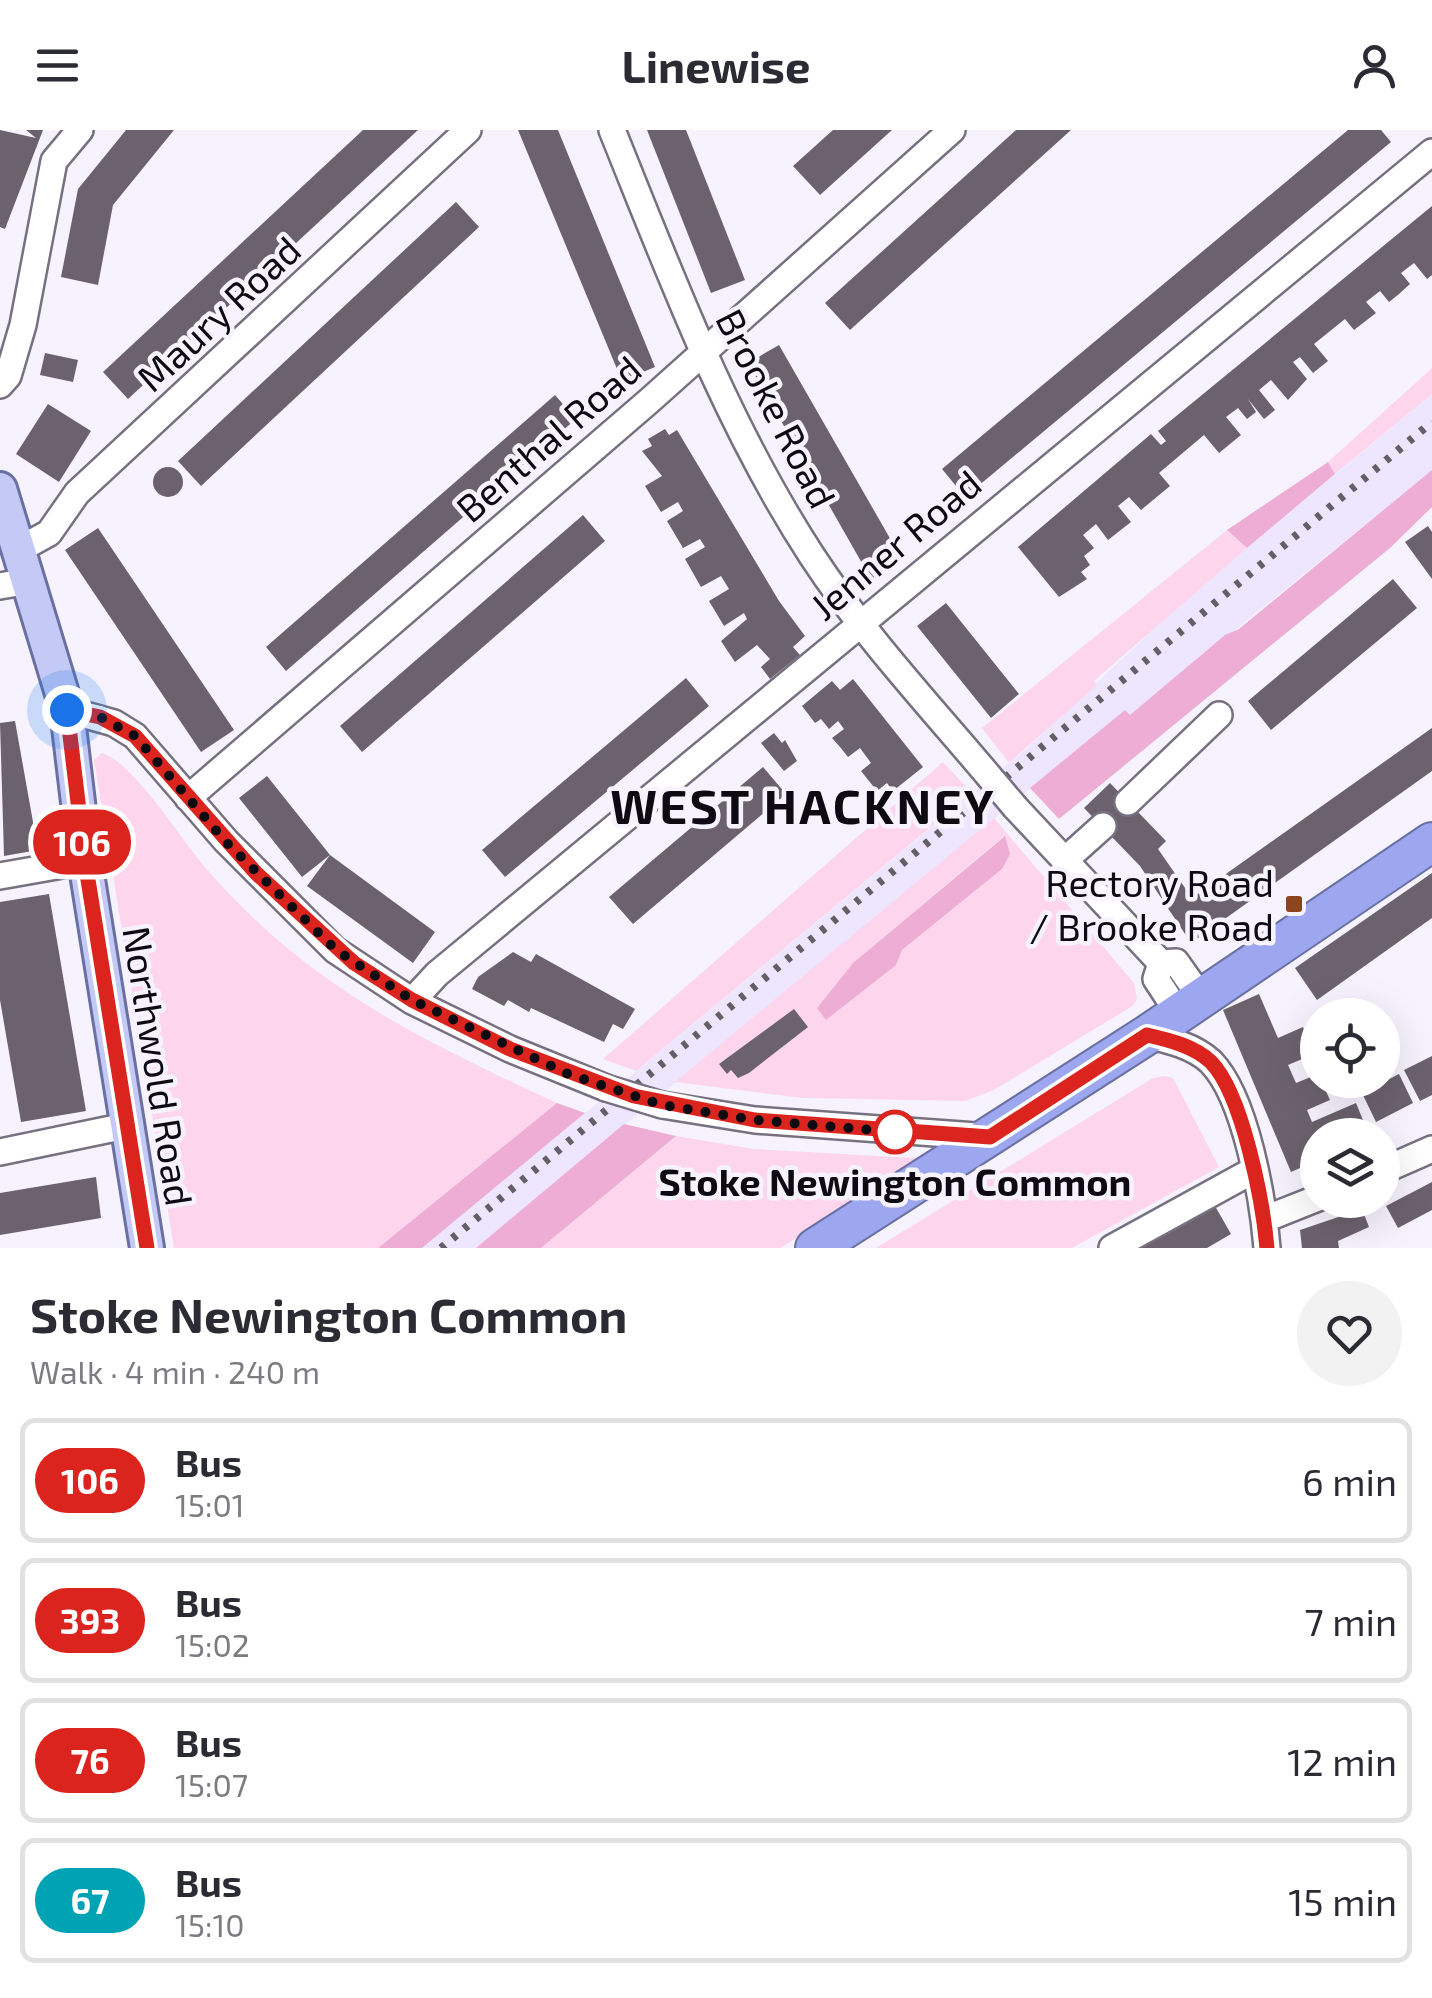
<!DOCTYPE html>
<meta charset="utf-8">
<style>
body{margin:0;font-family:"Exo 2",sans-serif;background:#f2f2f3;color:#2b2b33;height:100vh;display:flex;flex-direction:column;font-size:38px;white-space:nowrap}
*{box-sizing:border-box;margin:0}
p{font-size:32px;color:#7c7c81}
.icon{flex:none;width:55px;height:55px;fill:none;stroke:currentColor;stroke-width:2;stroke-linecap:round;stroke-linejoin:round}
.map{position:relative;height:1118px;overflow:hidden}
.sheet{display:flex;flex-direction:column;background:#fff;flex:1}
.sheet>*{flex:none}
.badge{padding:0 20px;border-radius:32px;font-size:35px;line-height:65px}
.buttons{position:absolute;left:1300px;top:868px;display:grid;gap:20px}
.buttons a{display:grid;place-items:center;width:100px;height:100px;border-radius:50%;background:#fff;box-shadow:0 10px 40px #0002;font-size:50px}
.you{position:absolute;width:50px;height:50px;margin:-25px;border:8px solid #fff;border-radius:50%;background:#1a73e8;box-shadow:0 0 0 15px #1a73e833}
.map>.badge{position:absolute;translate:-50% -50%;box-shadow:0 0 0 5px #fff}
.round{display:grid;place-items:center;flex:none;width:105px;height:105px;border-radius:52px;background:#f2f2f3}
.summary{display:flex;align-items:center;justify-content:space-between;height:170px;padding:0 30px}
h1{font-size:48px;font-weight:700;line-height:75px}
ul{padding:0;list-style:none}
li{display:flex;align-items:center;gap:30px;height:125px;margin:0 20px 15px;padding:0 10px;border:5px solid #e1e1e2;border-radius:15px}
li div{flex:1}
li b{display:block;font-size:38px}
li em{font-style:normal}
li .badge{min-width:110px;font-weight:700;text-align:center}
header{display:flex;justify-content:space-between;align-items:center;height:130px;padding:0 30px;background:#fff;font-size:45px;font-weight:700}
.map>svg:first-child{display:block}
.built{fill:#ede6fe}
.green{fill:#fdd6ed;fill-rule:evenodd}
.forest{fill:#eeadd5}
.building{fill:#6c626e}
.lines{fill:none;stroke-linecap:round;stroke-linejoin:round}
.minor-casing{stroke:#767180;stroke-width:30}
.major-casing{stroke:#6a70a1;stroke-width:38}
.highway-casing{stroke:#6a70a1;stroke-width:42}
.minor{stroke:#fff;stroke-width:25}
.major{stroke:#c4caf5;stroke-width:32}
.highway{stroke:#9ca7ef;stroke-width:38}
.rail{stroke:#625f67;stroke-width:8;stroke-dasharray:5 10;stroke-linecap:butt}
.minor-bridge-casing{stroke:#767180;stroke-width:30;stroke-linecap:butt}
.minor-bridge{stroke:#fff;stroke-width:25}
.line-casing{stroke:#fff;stroke-width:22}
.line{stroke:#dc241f;stroke-width:15}
.walk{stroke:#0d0b11;stroke-width:10;stroke-dasharray:0 18}
.poi-dot{fill:#8c461f;stroke:#f6f3fe;stroke-width:4}
.stop-dot{fill:#fff;stroke:#dc241f;stroke-width:5}
.labels{text-anchor:middle;dominant-baseline:central;stroke-width:9;stroke-linejoin:round;paint-order:stroke}
.street-label{font-size:38px;fill:#0d0b11;stroke:#f6f3fe}
.poi-label{font-size:38px;fill:#0d0b11;stroke:#f6f3fe;text-anchor:end}
.stop-label{font-size:38px;font-weight:bold;fill:#0d0b11;stroke:#f6f3fe}
.district-label{font-size:48px;font-weight:bold;letter-spacing:2.5px;fill:#0d0b11;stroke:#f6f3fe}
</style>
<header><svg class="icon" aria-label="menu" viewBox="0 0 24 24"><path d="M4 6h16M4 12h16M4 18h16"/></svg>Linewise<svg class="icon" aria-label="person" viewBox="0 0 24 24"><circle cx="12" cy="8" r="4"/><path d="M4 21q1-7 8-7t8 7"/></svg></header>
<div class="map">
<svg width="1432" height="1118" viewBox="0 0 1432 1118">
<rect width="100%" height="100%" fill="#f6f3fe"/>
<path class="built" d="M 1432,264 L 1432,340 L 1129,586 L 1124,581 L 476,1118 L 422,1118 L 1024,621 L 1186,469 Z"/>
<path class="green" d="M 1432,238 L 1432,264 L 1335,344 L 1328,332 Z
M 1227,400 L 1247,418 L 1094,551 L 1097,555 L 1009,633 L 982,598 Z
M 102,623 C 134,633 180,708 204,736 C 306,855 417,908 557,973 L 378,1118 L 174,1118 L 94,630 Z
M 943,632 L 972,663 L 636,941 L 603,929 Z
M 994,688 L 1134,853 L 1137,868 L 1134,875 L 994,960 L 965,971 L 803,968 L 675,952 ZM 1004,706 L 1002,739 L 902,820 L 895,835 L 827,889 L 817,878 L 853,833 Z
M 1165,946 L 1173,948 L 1219,1037 L 1072,1118 L 876,1118 L 1153,948 Z
M 676,1006 L 754,1019 L 932,1029 L 780,1118 L 541,1118 Z"/>
<path class="forest" d="M 1328,332 L 1335,344 L 1247,418 L 1227,400 Z
M 1432,340 L 1432,377 L 1390,418 L 1059,689 L 1030,658 L 1125,580 L 1130,585 L 1225,505 L 1239,499 Z
M 1005,706 L 1010,724 L 1002,739 L 902,820 L 896,835 L 826,890 L 817,878 L 853,833 Z
M 557,973 L 585,983 L 422,1118 L 378,1118 Z
M 624,994 L 676,1006 L 541,1118 L 476,1118 Z"/>
<path class="building" d="M 0,0 L 36,8 L 26,0 L 43,0 L 5,99 L 0,97 Z
M 126,0 L 174,0 L 113,75 L 98,155 L 61,147 L 78,59 Z
M 363,0 L 418,0 L 128,269 L 103,242 Z
M 518,0 L 558,0 L 655,237 L 622,251 Z
M 647,0 L 686,0 L 745,150 L 711,163 Z
M 833,0 L 892,0 L 820,65 L 793,36 Z
M 1016,0 L 1071,0 L 850,200 L 825,173 Z
M 1348,0 L 1381,0 L 1391,12 L 965,367 L 942,339 Z
M 456,72 L 479,97 L 201,356 L 178,331 Z
M 1432,76 L 1432,145 L 1427,149 L 1414,133 L 1401,143 L 1410,154 L 1399,164 L 1389,172 L 1380,161 L 1366,172 L 1376,183 L 1354,200 L 1345,189 L 1314,214 L 1328,231 L 1313,243 L 1300,227 L 1293,232 L 1307,249 L 1288,270 L 1271,250 L 1259,260 L 1275,280 L 1264,289 L 1248,269 L 1256,282 L 1247,289 L 1238,278 L 1226,287 L 1241,305 L 1219,323 L 1204,305 L 1159,343 L 1170,356 L 1141,380 L 1129,367 L 1118,376 L 1131,392 L 1122,399 L 1108,410 L 1096,394 L 1083,405 L 1094,418 L 1084,426 L 1090,435 L 1081,442 L 1087,449 L 1059,467 L 1018,417 L 1151,304 L 1161,315 L 1166,311 L 1158,301 Z
M 779,215 L 903,431 L 871,449 L 748,233 Z
M 45,223 L 78,230 L 73,252 L 40,245 Z
M 555,265 L 576,289 L 286,541 L 266,517 Z
M 48,274 L 91,301 L 59,352 L 16,324 Z
M 665,299 L 669,305 L 677,300 L 779,471 L 805,506 L 793,517 L 800,525 L 770,549 L 761,537 L 770,529 L 757,515 L 735,532 L 721,511 L 747,489 L 744,483 L 724,496 L 709,471 L 729,459 L 721,446 L 701,457 L 685,429 L 705,417 L 700,409 L 683,418 L 667,391 L 683,381 L 678,372 L 661,382 L 645,356 L 662,346 L 642,321 L 652,316 L 648,309 Z
M153 352a15 15 0 1 1 30 0a15 15 0 1 1-30 0Z
M 583,385 L 605,411 L 362,622 L 340,596 Z
M 1428,396 L 1432,402 L 1432,449 L 1405,412 Z
M 98,398 L 234,600 L 201,622 L 65,420 Z
M 1393,449 L 1417,478 L 1271,600 L 1248,571 Z
M 946,473 L 1019,564 L 991,588 L 917,496 Z
M 686,548 L 709,576 L 505,747 L 482,720 Z
M 853,549 L 923,637 L 893,661 L 887,653 L 877,661 L 861,641 L 871,633 L 860,618 L 848,627 L 840,617 L 832,608 L 844,599 L 838,591 L 829,599 L 821,589 L 815,593 L 802,576 L 832,551 L 840,560 Z
M 15,591 L 38,720 L 4,726 L 0,593 Z
M 1432,598 L 1432,641 L 1191,813 L 1140,736 L 1084,678 L 1110,653 L 1166,711 L 1158,719 L 1192,768 Z
M 774,603 L 782,613 L 785,610 L 797,631 L 784,641 L 761,613 Z
M 763,637 L 786,664 L 633,794 L 609,767 Z
M 267,646 L 330,725 L 435,802 L 413,833 L 307,756 L 330,725 L 302,747 L 239,668 Z
M 1432,743 L 1432,788 L 1317,870 L 1295,838 Z
M 49,764 L 86,981 L 21,992 L 0,870 L 0,772 Z
M 513,822 L 531,832 L 536,824 L 635,879 L 623,899 L 613,894 L 604,912 L 531,878 L 529,882 L 508,870 L 504,876 L 472,859 L 478,847 Z
M 1259,864 L 1278,908 L 1303,897 L 1314,924 L 1288,935 L 1296,953 L 1318,944 L 1330,970 L 1307,980 L 1312,992 L 1356,973 L 1369,1005 L 1318,1005 L 1318,1030 L 1291,1042 L 1223,880 Z
M 794,879 L 808,897 L 749,943 L 738,948 L 731,940 L 727,944 L 719,934 Z
M 1432,926 L 1432,965 L 1420,971 L 1404,940 Z
M 1399,944 L 1413,973 L 1376,992 L 1362,963 Z
M 96,1047 L 101,1088 L 0,1105 L 0,1063 Z
M 1432,1052 L 1432,1080 L 1398,1098 L 1386,1076 Z
M 1211,1069 L 1231,1104 L 1207,1118 L 1126,1118 Z
M 1362,1079 L 1369,1097 L 1338,1111 L 1339,1118 L 1302,1118 L 1300,1100 Z"/>
<g class="lines">
<defs>
<path id="minor" d="M 612,0 C 671,146 726,294 812,426 C 863,504 928,574 988,645
M 0,255 L 8,246 L 23,195 L 54,31 L 80,0
M 20,419 L 49,403 L 77,363 L 468,0
M 0,456 L 29,451
M 67,580 L 114,593 L 135,606 L 226,711 L 335,820 L 412,871 L 510,919 L 606,958
M 188,668 L 649,271 L 952,0
M 1128,672 L 1219,585
M 1015,677 L 1161,833
M 1064,731 L 1103,696
M 0,746 L 85,731
M 1161,833 L 1176,832 L 1200,866
M 1161,833 L 1156,849 L 1177,881
M 412,871 L 437,844 L 1432,22
M 1147,905 C 1169,910 1194,916 1211,932 C 1246,968 1263,1069 1267,1118
M 662,975 L 755,990 L 990,1007
M 0,1022 L 130,995
M 1382,1041 L 1432,1019
M 1265,1089 L 1318,1068
M 1112,1118 L 1254,1040"/>
<path id="major" d="M 0,359 L 67,580 L 85,731 L 147,1118"/>
<path id="highway" d="M 815,1118 L 1147,905 L 1432,712"/>
</defs>
<use href="#minor" class="minor-casing"/>
<use href="#major" class="major-casing"/>
<use href="#highway" class="highway-casing"/>
<use href="#minor" class="minor"/>
<use href="#major" class="major"/>
<use href="#highway" class="highway"/>
<path class="rail" d="M 441,1118 L 1432,292"/>
<defs>
<path id="minor-bridge" d="M 988,645 L 1015,677
M 606,958 L 662,975"/>
</defs>
<use href="#minor-bridge" class="minor-bridge-casing"/>
<use href="#minor-bridge" class="minor-bridge"/>
</g>
<g class="lines">
<defs>
<path id="line" d="M 147,1118 L 85,731 L 67,580 L 100,587 L 135,606 L 256,743 L 354,833 L 412,870 L 510,919 L 634,966 L 755,990 L 990,1007 L 1147,905 C 1169,910 1194,916 1211,932 C 1243,965 1263,1073 1267,1118"/>
</defs>
<use href="#line" class="line-casing"/>
<use href="#line" class="line"/>
<path class="walk" d="M 67,580 L 100,587 L 135,606 L 226,712 L 336,820 L 412,870 L 568,944 L 662,975 L 755,990 L 895,1002"/>
</g>
<rect class="poi-dot" x="1284" y="764" width="20" height="20" rx="5"/>
<circle class="stop-dot" cx="895" cy="1002" r="20"/>
<g class="labels">
<g class="street-label">
<text transform="translate(218 183) rotate(-43)">Maury Road</text>
<text transform="translate(777 278) rotate(63)">Brooke Road</text>
<text transform="translate(548 308) rotate(-41)">Benthal Road</text>
<text transform="translate(895 414) rotate(-40)">Jenner Road</text>
<text transform="translate(159 936) rotate(81)">Northwold Road</text>
</g>
<g class="poi-label">
<text x="1274" y="752">Rectory Road<tspan x="1274" dy="44">/ Brooke Road</tspan></text>
</g>
<g class="stop-label">
<text x="895" y="1051">Stoke Newington Common</text>
</g>
<g class="district-label">
<text x="803" y="675">WEST HACKNEY</text>
</g>
</g>
</svg>
<div class="buttons">
<a><svg class="icon" aria-label="locate" viewBox="0 0 24 24"><circle cx="12" cy="12" r="6"/><path d="M12 2v4M12 18v4M2 12h4M18 12h4"/></svg></a>
<a><svg class="icon" aria-label="layers" viewBox="0 0 24 24"><path d="M12 4l9 5-9 5-9-5zM3 14l9 5 9-5"/></svg></a>
</div>
<div class="you" style="left:67px;top:580px"></div>
<b class="badge" style="left:82px;top:712px;background:#dc241f;color:#fff">106</b>
</div>
<section class="sheet">
<div class="summary"><div><h1>Stoke Newington Common</h1><p>Walk · 4 min · 240 m</p></div><a class="round"><svg class="icon" aria-label="heart" viewBox="0 0 24 24"><path d="M12 20l-8-8c-3-5 5-10 8-4 3-6 11-1 8 4z"/></svg></a></div>
<ul>
<li><span class="badge" style="background:#dc241f;color:#fff">106</span><div><b>Bus</b><p>15:01</p></div><em>6 min</em></li>
<li><span class="badge" style="background:#dc241f;color:#fff">393</span><div><b>Bus</b><p>15:02</p></div><em>7 min</em></li>
<li><span class="badge" style="background:#dc241f;color:#fff">76</span><div><b>Bus</b><p>15:07</p></div><em>12 min</em></li>
<li><span class="badge" style="background:#00a3b4;color:#fff">67</span><div><b>Bus</b><p>15:10</p></div><em>15 min</em></li>
</ul>
</section>
